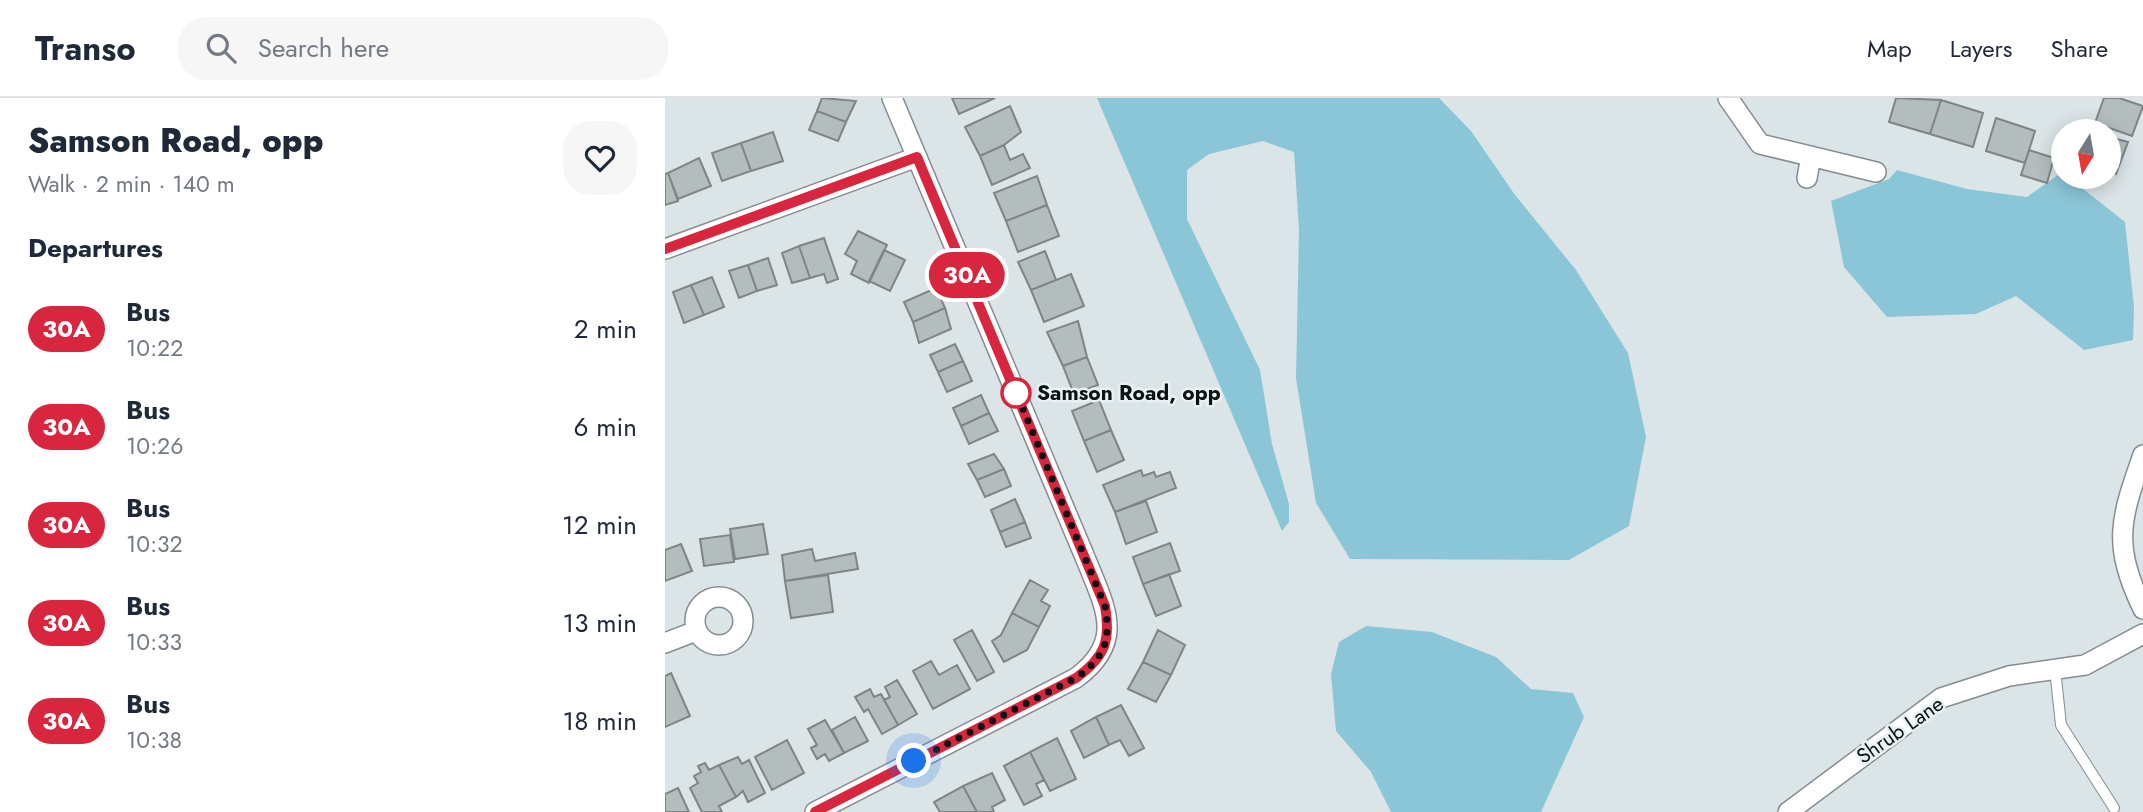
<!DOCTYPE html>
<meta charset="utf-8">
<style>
body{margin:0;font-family:Jost,sans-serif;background:#f6f6f7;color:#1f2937;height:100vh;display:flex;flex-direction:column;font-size:26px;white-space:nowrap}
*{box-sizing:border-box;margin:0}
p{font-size:23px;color:#747a83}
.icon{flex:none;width:38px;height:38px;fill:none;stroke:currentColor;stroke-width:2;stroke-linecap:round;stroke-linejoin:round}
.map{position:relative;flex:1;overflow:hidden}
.sheet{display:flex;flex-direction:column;background:#fff;width:665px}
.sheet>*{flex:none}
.badge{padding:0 14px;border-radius:23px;font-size:24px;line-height:46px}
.needle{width:46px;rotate:191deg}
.controls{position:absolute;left:1386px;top:21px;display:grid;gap:14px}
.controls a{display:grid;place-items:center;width:70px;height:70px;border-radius:50%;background:#fff;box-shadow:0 4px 18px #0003;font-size:35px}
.you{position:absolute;width:35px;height:35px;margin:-18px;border:5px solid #fff;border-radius:50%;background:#1a73e8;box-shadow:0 0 0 10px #1a73e833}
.map>.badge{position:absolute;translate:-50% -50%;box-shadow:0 0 0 4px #fff}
h2{padding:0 28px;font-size:26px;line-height:63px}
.round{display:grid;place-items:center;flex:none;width:74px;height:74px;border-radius:28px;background:#f6f6f7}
.headline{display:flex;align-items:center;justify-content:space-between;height:119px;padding:0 28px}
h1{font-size:33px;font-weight:800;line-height:52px}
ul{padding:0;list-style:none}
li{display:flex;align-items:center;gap:21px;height:98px;padding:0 28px}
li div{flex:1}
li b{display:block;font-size:26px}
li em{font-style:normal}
li .badge{min-width:77px;font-weight:700;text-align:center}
header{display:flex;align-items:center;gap:42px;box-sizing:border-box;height:98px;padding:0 35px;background:#fff;border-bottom:2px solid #e0e1e3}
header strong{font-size:33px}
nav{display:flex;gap:38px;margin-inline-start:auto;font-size:24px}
.search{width:490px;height:63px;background:#f6f6f7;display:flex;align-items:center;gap:18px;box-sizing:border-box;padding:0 24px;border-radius:28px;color:#747a83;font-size:26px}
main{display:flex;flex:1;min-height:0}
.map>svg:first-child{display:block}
.green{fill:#8bc6d8}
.building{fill:#b4bdbe;stroke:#7d8586;stroke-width:2}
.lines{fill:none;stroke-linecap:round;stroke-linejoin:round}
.service-casing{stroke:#858d90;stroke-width:12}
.minor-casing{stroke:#858d90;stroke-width:22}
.service{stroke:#fff;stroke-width:10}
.minor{stroke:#fff;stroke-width:19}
.line-casing{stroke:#fff;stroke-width:16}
.line{stroke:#d7263d;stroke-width:10}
.walk{stroke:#0f1213;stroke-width:7;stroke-dasharray:0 12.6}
.stop-dot{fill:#fff;stroke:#d7263d;stroke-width:3.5}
.labels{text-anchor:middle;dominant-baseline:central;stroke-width:5;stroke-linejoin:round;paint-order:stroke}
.stop-label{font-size:21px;font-weight:bold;fill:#0f1213;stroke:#e8f1f4;text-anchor:start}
.street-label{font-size:21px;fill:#0f1213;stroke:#e8f1f4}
</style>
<header>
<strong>Transo</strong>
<div class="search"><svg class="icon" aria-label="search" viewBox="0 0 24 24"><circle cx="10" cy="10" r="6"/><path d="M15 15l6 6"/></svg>Search here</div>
<nav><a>Map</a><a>Layers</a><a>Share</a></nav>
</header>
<main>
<section class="sheet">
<div class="headline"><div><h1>Samson Road, opp</h1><p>Walk · 2 min · 140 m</p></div><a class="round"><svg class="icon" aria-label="heart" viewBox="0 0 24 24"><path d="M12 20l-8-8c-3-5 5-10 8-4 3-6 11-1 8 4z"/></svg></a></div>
<h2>Departures</h2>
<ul>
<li><span class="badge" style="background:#d7263d;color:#fff">30A</span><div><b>Bus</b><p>10:22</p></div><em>2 min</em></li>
<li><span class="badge" style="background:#d7263d;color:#fff">30A</span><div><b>Bus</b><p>10:26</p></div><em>6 min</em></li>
<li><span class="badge" style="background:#d7263d;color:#fff">30A</span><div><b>Bus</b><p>10:32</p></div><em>12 min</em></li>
<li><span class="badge" style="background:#d7263d;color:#fff">30A</span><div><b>Bus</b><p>10:33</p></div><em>13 min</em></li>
<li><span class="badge" style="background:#d7263d;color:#fff">30A</span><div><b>Bus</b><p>10:38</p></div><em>18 min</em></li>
</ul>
</section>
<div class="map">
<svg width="1478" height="714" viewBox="0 0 1478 714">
<rect width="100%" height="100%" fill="#dbe4e7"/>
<path class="green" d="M 432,0 L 774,0 L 806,33 L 850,97 L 911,172 L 963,255 L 981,339 L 964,428 L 904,462 L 685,461 L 651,405 L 631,280 L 634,133 L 629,54 L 598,43 L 544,56 L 522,72 L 522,121 L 595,272 L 607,346 L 624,406 L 624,424 L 617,433 Z
M 1232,72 L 1302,91 L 1362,99 L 1397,74 L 1398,79 L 1403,79 L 1460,124 L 1469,209 L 1468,242 L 1419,252 L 1351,198 L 1311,216 L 1222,219 L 1179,169 L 1166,103 L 1224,81 Z
M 701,528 L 767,534 L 831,559 L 866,591 L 908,595 L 919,619 L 876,714 L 726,714 L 706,674 L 671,633 L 666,576 L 674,544 Z"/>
<path class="building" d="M 157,0 L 191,3 L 181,24 L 152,13 Z
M 287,0 L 330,0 L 294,16 Z
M 1231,0 L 1276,2 L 1265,36 L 1224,24 Z
M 1439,0 L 1454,0 L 1478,8 L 1467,38 L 1430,25 Z
M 1276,2 L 1318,15 L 1308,49 L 1265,36 Z
M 345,8 L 356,34 L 339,47 L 315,58 L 300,29 Z
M 152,13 L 181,24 L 173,43 L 144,32 Z
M 1331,20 L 1370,33 L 1360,65 L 1321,53 Z
M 108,34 L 118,63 L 86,73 L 76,45 Z
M 1444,39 L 1463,44 L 1451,76 L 1444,73 Z
M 76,45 L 86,73 L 57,83 L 47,55 Z
M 339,47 L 345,62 L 358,56 L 365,70 L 327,87 L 315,58 Z
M 1364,52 L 1389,60 L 1382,85 L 1356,77 Z
M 34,60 L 46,88 L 13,101 L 3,75 Z
M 3,75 L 13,103 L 0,107 L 0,76 Z
M 372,78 L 382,107 L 341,123 L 329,95 Z
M 382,107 L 394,138 L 353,154 L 341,123 Z
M 193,133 L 222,147 L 204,185 L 186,176 L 192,163 L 180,156 Z
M 159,140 L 173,181 L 162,185 L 159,176 L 145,180 L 134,148 Z
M 134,148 L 145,180 L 127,185 L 117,155 Z
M 219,152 L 240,162 L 225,193 L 204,183 Z
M 380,153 L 391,182 L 366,192 L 353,164 Z
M 103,160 L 112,187 L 92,193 L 83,167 Z
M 83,167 L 92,193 L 74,200 L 64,173 Z
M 406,176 L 419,208 L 379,224 L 366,192 Z
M 47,179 L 59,209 L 39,217 L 26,187 Z
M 26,187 L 39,217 L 19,225 L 8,194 Z
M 271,190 L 280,210 L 248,224 L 239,204 Z
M 280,210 L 286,231 L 254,245 L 248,224 Z
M 413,223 L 422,259 L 398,268 L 382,234 Z
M 290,246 L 298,263 L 273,274 L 265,257 Z
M 422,259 L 433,287 L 409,296 L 398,268 Z
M 298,263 L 307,283 L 282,294 L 273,274 Z
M 316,297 L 324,315 L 296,328 L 288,310 Z
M 434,302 L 446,332 L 419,343 L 407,313 Z
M 324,315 L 333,333 L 304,346 L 296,328 Z
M 446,332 L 459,362 L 432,374 L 419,343 Z
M 329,356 L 339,371 L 312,382 L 303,366 Z
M 339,371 L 346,388 L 320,399 L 312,382 Z
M 476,372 L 478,378 L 489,374 L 491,379 L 505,374 L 511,390 L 450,414 L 438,387 Z
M 350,401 L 360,424 L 335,434 L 326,412 Z
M 481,403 L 492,434 L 461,446 L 450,414 Z
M 360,424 L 366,440 L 341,449 L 335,434 Z
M 98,426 L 103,456 L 70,461 L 65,431 Z
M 65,437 L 69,464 L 39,468 L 35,441 Z
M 505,445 L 515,473 L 478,486 L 468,459 Z
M 16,446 L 27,473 L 0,483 L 0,452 Z
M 147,451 L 150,463 L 190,455 L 193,471 L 120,483 L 117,457 Z
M 504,476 L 516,508 L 491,518 L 478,486 Z
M 163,477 L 168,514 L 126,520 L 120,483 Z
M 365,482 L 383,492 L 376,503 L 385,508 L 374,529 L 347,515 Z
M 347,515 L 374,529 L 362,552 L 339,564 L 327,543 L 336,537 Z
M 307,532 L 329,574 L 312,583 L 289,542 Z
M 493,532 L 520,547 L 506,577 L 478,564 Z
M 266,563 L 274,577 L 292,567 L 305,591 L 268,611 L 248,573 Z
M 478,564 L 506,577 L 491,604 L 463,591 Z
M 6,575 L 25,618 L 0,629 L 0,578 Z
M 232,582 L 252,616 L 233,627 L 219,602 L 225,599 L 220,589 Z
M 205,591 L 209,599 L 216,596 L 233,627 L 217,636 L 203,611 L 199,614 L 190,599 Z
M 456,607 L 479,650 L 464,658 L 455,642 L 444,647 L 431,619 Z
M 190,619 L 203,643 L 179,655 L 167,632 Z
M 431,619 L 444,647 L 419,660 L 406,633 Z
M 160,622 L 179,655 L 164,663 L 160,656 L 152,661 L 146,650 L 152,647 L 143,631 Z
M 392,640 L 411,681 L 385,693 L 365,654 Z
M 122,642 L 139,675 L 107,692 L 90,659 Z
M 365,654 L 379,682 L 371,686 L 377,698 L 359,707 L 339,668 Z
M 73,659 L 77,666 L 84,662 L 100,695 L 83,704 L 78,693 L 71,699 L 54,667 Z
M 40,665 L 44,672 L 54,667 L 71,699 L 54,708 L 57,714 L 37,714 L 25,690 L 33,685 L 29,678 L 36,674 L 33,668 Z
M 327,675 L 340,702 L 327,709 L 329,714 L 312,714 L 298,688 Z
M 298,688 L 312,714 L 275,714 L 269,704 Z
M 13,690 L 24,714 L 0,714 L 0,696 Z"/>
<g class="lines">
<defs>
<path id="service" d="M 1390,571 L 1396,627 L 1449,710"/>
<path id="minor" d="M 1063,0 L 1095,46 L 1211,74
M 1142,80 L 1146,58
M 0,151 L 252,59
M 1478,357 C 1455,422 1447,446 1478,511
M30 523a24 24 0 1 1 48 0a24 24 0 1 1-48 0Z
M 0,545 L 31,533
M 150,714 L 411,580 C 460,544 441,511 422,464 L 227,0
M 1123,714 L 1276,600 L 1344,578 L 1420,567 L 1478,536"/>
</defs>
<use href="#service" class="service-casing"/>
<use href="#minor" class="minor-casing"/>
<use href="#service" class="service"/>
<use href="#minor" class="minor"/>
</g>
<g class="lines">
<defs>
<path id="line" d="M 0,151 L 252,59 L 440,508 C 446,543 440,559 411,580 L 150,714"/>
</defs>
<use href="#line" class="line-casing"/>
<use href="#line" class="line"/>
<path class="walk" d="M 249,663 L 411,580 C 440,559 446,543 440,508 L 348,287 L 351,295"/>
</g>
<circle class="stop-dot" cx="351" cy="295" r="14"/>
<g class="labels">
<g class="stop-label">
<text x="372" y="295">Samson Road, opp</text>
</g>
<g class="street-label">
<text transform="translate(1235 632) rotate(-35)">Shrub Lane</text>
</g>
</g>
</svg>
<div class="controls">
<a><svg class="needle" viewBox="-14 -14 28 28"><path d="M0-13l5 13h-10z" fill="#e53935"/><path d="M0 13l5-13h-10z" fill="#747a83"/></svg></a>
</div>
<div class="you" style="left:249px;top:663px"></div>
<b class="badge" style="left:302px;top:177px;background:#d7263d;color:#fff">30A</b>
</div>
</main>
